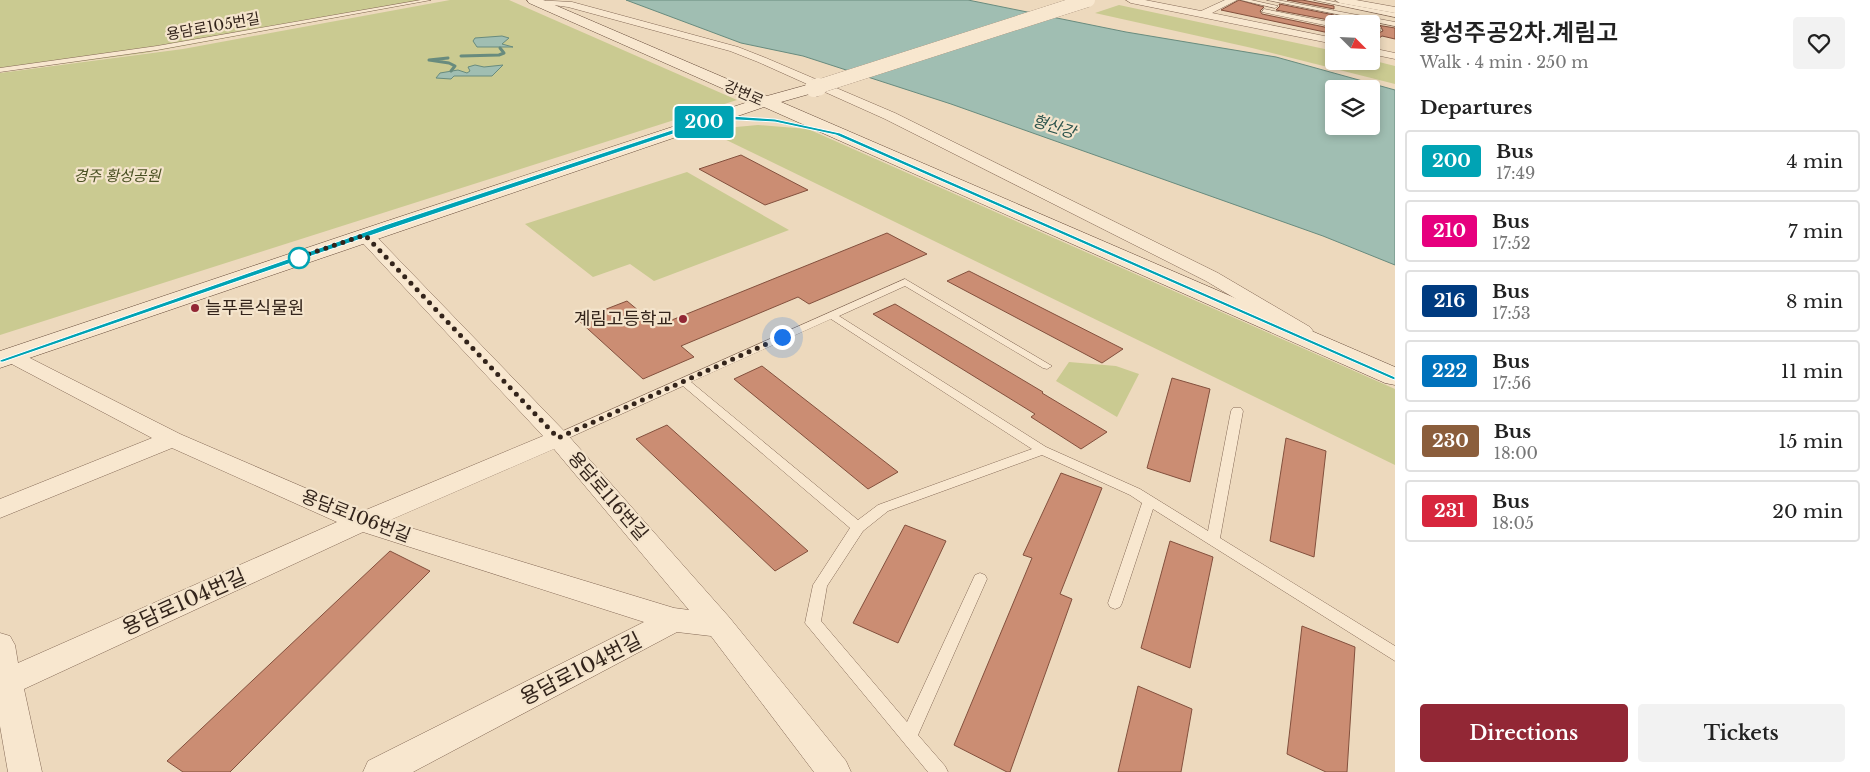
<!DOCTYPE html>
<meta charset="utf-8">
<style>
body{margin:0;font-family:"Libre Baskerville","Noto Sans KR",serif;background:#f2f2f2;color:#222;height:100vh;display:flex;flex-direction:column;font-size:19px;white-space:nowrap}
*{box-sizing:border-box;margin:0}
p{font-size:16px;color:#767676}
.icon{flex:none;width:28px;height:28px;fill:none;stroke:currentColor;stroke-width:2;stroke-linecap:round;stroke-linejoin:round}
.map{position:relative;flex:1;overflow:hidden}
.side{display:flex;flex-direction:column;background:#fff;width:475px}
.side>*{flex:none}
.badge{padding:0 10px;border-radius:4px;font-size:18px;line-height:32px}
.needle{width:32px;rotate:114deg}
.buttons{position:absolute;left:1325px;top:15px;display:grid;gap:10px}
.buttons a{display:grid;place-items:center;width:55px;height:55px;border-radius:5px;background:#fff;box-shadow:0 2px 8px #0003;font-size:25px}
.you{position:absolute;width:25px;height:25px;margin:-12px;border:4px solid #fff;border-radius:50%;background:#1a73e8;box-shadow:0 0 0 8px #1a73e833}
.map>.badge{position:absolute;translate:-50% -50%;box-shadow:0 0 0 2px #fff}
h2{padding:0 25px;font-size:19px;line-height:45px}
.round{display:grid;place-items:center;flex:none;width:52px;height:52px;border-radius:5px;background:#f2f2f2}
.overview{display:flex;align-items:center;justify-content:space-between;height:85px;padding:0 25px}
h1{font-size:24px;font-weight:600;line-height:38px}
.button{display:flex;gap:10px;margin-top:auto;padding:10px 25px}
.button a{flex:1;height:58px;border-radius:5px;background:#922735;color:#fff;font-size:20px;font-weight:600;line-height:58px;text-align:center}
.button a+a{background:#f2f2f2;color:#222}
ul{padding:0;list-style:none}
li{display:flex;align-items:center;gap:15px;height:62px;margin:0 10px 8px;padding:0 15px;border:2px solid #e0e0e0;border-radius:5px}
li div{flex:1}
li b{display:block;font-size:19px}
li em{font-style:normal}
li .badge{min-width:55px;font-weight:700;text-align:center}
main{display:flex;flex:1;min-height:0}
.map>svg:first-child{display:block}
.green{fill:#caca91}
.water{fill:#a0beb2;stroke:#688b7e;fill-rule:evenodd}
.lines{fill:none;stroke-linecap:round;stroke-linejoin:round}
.stream{stroke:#688b7e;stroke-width:3}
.building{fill:#cb8d73;stroke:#83503d}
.lane-casing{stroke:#846956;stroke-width:1}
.street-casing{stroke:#846956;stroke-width:1}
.secondary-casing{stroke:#664b3a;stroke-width:1}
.lane{fill:#f8e7cf;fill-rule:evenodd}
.street{fill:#f8e7cf;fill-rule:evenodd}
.secondary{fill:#f8e7cf;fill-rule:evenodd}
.secondary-bridge-far1-casing{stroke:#664b3a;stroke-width:14;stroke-linecap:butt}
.secondary-bridge-casing{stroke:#664b3a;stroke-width:18;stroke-linecap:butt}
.secondary-bridge-far1{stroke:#f8e7cf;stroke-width:14}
.secondary-bridge{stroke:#f8e7cf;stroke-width:18}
.line{fill:#00a3b4;stroke:#fff}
.walk{stroke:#33241b;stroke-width:5;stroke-dasharray:0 9}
.stop-dot{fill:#fff;stroke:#00a3b4;stroke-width:2.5}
.poi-dot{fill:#922735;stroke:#f4e4cc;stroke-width:2}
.labels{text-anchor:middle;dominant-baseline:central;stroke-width:4.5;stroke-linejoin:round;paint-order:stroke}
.far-street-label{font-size:15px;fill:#33241b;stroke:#f4e4cc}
.far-park-label{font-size:15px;font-style:italic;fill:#495022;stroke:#f4e4cc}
.far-water-label{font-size:16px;font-style:italic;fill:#2a534c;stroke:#f4e4cc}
.poi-label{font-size:18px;fill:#33241b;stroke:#f4e4cc;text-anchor:start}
.street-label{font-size:18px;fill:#33241b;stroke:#f4e4cc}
.near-street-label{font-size:21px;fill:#33241b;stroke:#f4e4cc}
</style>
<main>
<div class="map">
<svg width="1395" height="772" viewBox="0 0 1395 772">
<rect width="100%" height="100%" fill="#edd9bd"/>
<path class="green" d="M 0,0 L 432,0 L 145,53 L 0,72 Z
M 450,0 L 509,0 L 737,100 L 0,335 L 0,73 L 183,49 Z
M 1119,5 L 1334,51 L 1334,61 L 1371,60 L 1395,66 L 1395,84 L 1252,48 L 1095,13 Z
M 758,125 L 808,129 L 1395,389 L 1395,465 L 716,135 L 736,127 Z
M 687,172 L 789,230 L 654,281 L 630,264 L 593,277 L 525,224 Z
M 1069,362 L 1116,366 L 1139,374 L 1117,417 L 1056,381 Z"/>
<path class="water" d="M 626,0 L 968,0 L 1126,32 L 1276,57 L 1395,90 L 1395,265 L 1323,236 L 951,104 L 803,56 L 741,43 ZM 1334,89 L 1371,89 L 1371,126 L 1334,126 Z
M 502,36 L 509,38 L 502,44 L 513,47 L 477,47 L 473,41 L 475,38 Z
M 475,65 L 484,67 L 503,65 L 492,76 L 454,76 L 451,79 L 436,78 L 440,73 L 458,70 L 467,73 L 470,71 L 468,67 Z"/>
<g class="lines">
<path class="stream" d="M 461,56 L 499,55 L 504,53 L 500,48
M 448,58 L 429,60 L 449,63 L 455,66 L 451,71"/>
</g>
<path class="building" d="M 1239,0 L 1264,7 L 1260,11 L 1262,14 L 1334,29 L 1334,34 L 1221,10 Z
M 1287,0 L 1302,0 L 1323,4 L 1334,6 L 1334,9 Z
M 1279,4 L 1334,15 L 1334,21 L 1276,10 L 1280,6 Z
M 1371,24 L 1395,28 L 1395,39 L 1382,36 L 1371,44 L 1371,36 L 1383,31 L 1380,25 L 1371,28 Z
M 741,155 L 808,190 L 765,205 L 699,169 Z
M 887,233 L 927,254 L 809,304 L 798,297 L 681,346 L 694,357 L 643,379 L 578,320 L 627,301 L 657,326 Z
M 969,271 L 1123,349 L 1102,363 L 947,281 Z
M 895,304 L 1043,392 L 1042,393 L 1107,432 L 1081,449 L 1031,417 L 1035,414 L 873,314 Z
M 762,366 L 898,472 L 868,489 L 734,379 Z
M 1172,378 L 1210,389 L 1190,482 L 1147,468 Z
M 667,425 L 808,551 L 775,571 L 636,439 Z
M 1286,438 L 1326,451 L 1314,557 L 1270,541 Z
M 1061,473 L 1102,488 L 1060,594 L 1072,599 L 1010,772 L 1007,772 L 954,745 L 1032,558 L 1023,555 Z
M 905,525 L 946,541 L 898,643 L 853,623 Z
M 1170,541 L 1213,557 L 1190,668 L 1141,648 Z
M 390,551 L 430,571 L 230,772 L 183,772 L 167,761 Z
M 1302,626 L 1355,647 L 1347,772 L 1326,772 L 1287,754 Z
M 1138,686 L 1192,709 L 1181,772 L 1118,772 Z"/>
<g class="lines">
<defs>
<path id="lane" d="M 421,0 L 431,0 L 157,50 L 0,72 L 0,68 L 157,46 Z
M 1241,0 L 1251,0 L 1278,6 L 1275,8 Z
M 1267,0 L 1277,0 L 1395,22 L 1395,26 Z
M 1314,0 L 1324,0 L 1395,13 L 1395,17 Z
M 1264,9 L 1334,23 L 1335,24 L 1334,24 L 1334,27 L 1262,12 Z
M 1379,27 L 1381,30 L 1371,34 L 1371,30 Z
M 905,279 L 1052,366 L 1047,369 L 1043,368 L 905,286 L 839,316 L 1046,447 L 1140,489 L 1208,531 L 1231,411 L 1233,408 L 1241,408 L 1243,411 L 1220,538 L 1395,646 L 1395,661 L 1153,509 L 1122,603 L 1120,607 L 1115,609 L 1110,607 L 1108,603 L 1142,503 L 1130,495 L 1042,455 L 888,511 L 863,531 L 827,586 L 821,621 L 907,722 L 975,575 L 980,573 L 985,575 L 987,579 L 918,735 L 945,766 L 948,772 L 928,772 L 805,623 L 813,585 L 850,528 L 683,386 L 562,441 L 558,442 L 552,438 L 554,435 ZM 831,319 L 1032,449 L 878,505 L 858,520 L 691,382 Z"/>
<path id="street" d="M 534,0 L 572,2 L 738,47 L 766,58 L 895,113 L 1218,273 L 1310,327 L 1313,331 L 1310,335 L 1303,337 L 1296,335 L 1206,281 L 885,119 L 758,62 L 730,51 L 568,7 L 539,3 Z
M 1126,0 L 1145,0 L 1201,11 L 1225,0 L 1237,0 L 1212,13 L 1334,38 L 1334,44 L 1131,3 Z
M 1335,0 L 1356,0 L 1395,7 L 1395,13 L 1340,3 Z
M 1371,48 L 1395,53 L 1395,59 L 1371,54 Z
M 365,230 L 371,231 L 566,433 L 729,617 L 846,761 L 851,772 L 814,772 L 711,636 L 677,632 L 413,772 L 363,772 L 368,761 L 644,622 L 363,532 L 24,689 L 42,772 L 8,772 L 0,726 L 0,633 L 10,636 L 15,645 L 18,663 L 337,522 L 172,448 L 0,518 L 0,499 L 152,438 L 4,360 L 1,356 L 4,352 L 11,350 L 18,352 L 180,434 L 361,512 L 543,436 L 359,239 L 357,235 L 359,231 ZM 554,449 L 689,610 L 674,608 L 388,521 Z"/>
<path id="secondary" d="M 527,0 L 543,0 L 767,96 L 814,83 L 820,85 L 822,88 L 820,91 L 781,102 L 1395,367 L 1395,385 L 1385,383 L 764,107 L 0,368 L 0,351 L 381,223 L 751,101 L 529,3 Z"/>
</defs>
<use href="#lane" class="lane-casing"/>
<use href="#street" class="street-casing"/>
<use href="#secondary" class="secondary-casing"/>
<use href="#lane" class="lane"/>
<use href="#street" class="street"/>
<use href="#secondary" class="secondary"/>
<defs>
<path id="secondary-bridge-far1" d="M 814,88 L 1088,0"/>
<path id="secondary-bridge" d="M 814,88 L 818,87"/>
</defs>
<use href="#secondary-bridge-far1" class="secondary-bridge-far1-casing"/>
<use href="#secondary-bridge" class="secondary-bridge-casing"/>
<use href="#secondary-bridge-far1" class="secondary-bridge-far1"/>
<use href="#secondary-bridge" class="secondary-bridge"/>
</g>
<path class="line" d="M 717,115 L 775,119 L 840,133 L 1395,377 L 1395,380 L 1392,379 L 836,135 L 775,122 L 718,119 L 390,229 L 3,362 L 0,362 L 0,360 L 385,225 Z"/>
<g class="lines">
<path class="walk" d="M 299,258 L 291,260 L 365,235 L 558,438 L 782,337"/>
</g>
<circle class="stop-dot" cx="299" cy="258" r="10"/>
<g class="poi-dot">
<circle cx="195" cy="308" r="5"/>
<circle cx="683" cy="319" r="5"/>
</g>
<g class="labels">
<g class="far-street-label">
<text transform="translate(213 26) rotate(-10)">용담로105번길</text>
<text transform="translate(744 93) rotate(24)">강변로</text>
</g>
<g class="far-park-label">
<text x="117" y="175">경주 황성공원</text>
</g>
<g class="far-water-label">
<text transform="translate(1054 126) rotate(17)">형산강</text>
</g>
<g class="poi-label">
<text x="205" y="308">늘푸른식물원</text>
<text x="673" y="319" text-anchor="end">계림고등학교</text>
</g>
<g class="street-label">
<text transform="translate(608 496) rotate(49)">용담로116번길</text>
<text transform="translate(356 516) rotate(21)">용담로106번길</text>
</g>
<g class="near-street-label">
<text transform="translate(184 602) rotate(-24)">용담로104번길</text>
<text transform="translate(581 669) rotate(-27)">용담로104번길</text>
</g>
</g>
</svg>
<div class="buttons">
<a><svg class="needle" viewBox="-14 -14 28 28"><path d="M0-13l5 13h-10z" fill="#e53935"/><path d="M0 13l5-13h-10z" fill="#767676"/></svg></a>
<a><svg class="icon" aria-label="layers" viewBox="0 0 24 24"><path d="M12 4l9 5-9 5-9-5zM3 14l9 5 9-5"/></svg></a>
</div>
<div class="you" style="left:782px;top:337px"></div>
<b class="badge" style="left:704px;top:122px;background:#00a3b4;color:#fff">200</b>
</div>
<section class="side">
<div class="overview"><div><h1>황성주공2차.계림고</h1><p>Walk · 4 min · 250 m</p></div><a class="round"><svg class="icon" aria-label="heart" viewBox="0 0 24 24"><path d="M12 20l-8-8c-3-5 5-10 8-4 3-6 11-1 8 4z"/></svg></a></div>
<h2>Departures</h2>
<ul>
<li><span class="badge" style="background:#00a3b4;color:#fff">200</span><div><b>Bus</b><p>17:49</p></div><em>4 min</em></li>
<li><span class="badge" style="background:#e6007e;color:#fff">210</span><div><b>Bus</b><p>17:52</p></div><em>7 min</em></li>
<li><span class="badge" style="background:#003b80;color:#fff">216</span><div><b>Bus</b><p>17:53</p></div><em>8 min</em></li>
<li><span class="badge" style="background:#0072bc;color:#fff">222</span><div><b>Bus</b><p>17:56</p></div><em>11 min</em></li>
<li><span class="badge" style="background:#8b5e3c;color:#fff">230</span><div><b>Bus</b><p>18:00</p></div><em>15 min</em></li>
<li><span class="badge" style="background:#d7263d;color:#fff">231</span><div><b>Bus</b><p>18:05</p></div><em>20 min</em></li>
</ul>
<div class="button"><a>Directions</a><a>Tickets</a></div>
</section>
</main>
